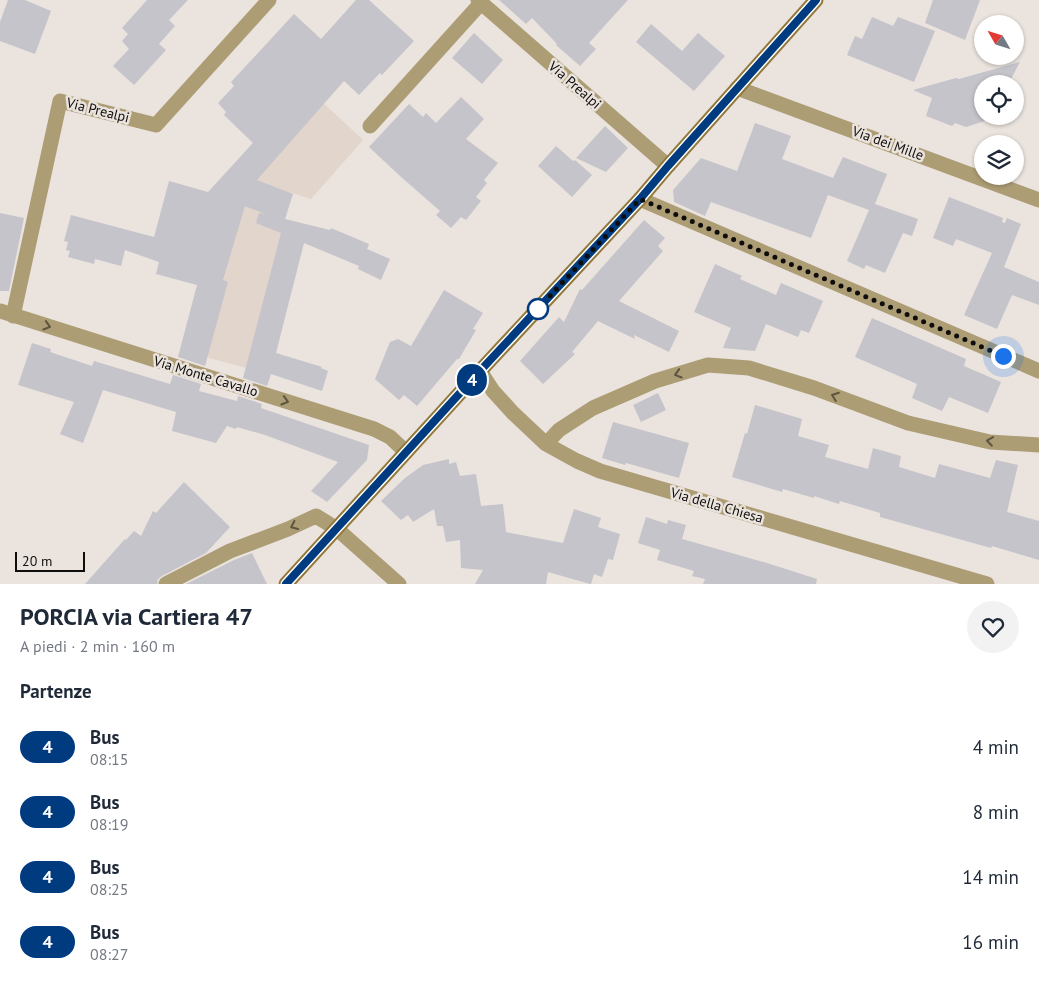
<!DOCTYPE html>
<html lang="it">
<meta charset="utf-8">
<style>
body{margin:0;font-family:"PT Sans",sans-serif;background:#f2f2f3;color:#1f2937;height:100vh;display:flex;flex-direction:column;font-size:19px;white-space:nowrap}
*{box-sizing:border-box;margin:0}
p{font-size:16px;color:#747a83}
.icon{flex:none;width:28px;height:28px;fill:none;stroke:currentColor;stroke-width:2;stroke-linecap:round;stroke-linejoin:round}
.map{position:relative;height:584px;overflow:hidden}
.panel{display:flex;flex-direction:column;background:#fff;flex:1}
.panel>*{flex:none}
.badge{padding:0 10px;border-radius:16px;font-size:18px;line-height:32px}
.needle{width:32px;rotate:309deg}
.tools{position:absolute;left:974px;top:15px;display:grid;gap:10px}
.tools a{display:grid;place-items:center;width:50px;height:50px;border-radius:50%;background:#fff;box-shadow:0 1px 4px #0004;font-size:25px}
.scale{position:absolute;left:15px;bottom:12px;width:70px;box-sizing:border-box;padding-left:5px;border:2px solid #0f0d0b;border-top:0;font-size:14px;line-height:18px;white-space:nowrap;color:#0f0d0b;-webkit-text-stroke:4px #eae3de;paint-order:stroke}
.you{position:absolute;width:25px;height:25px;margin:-12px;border:4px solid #fff;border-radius:50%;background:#1a73e8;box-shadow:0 0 0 8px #1a73e833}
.map>.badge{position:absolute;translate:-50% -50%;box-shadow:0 0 0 2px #fff}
h2{padding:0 20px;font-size:19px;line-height:45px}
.round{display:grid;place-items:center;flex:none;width:52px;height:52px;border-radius:26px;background:#f2f2f3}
.summary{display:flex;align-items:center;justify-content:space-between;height:85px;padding:0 20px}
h1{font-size:24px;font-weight:800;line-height:38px}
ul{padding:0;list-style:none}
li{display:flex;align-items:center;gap:15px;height:65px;padding:0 20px}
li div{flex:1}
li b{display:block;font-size:19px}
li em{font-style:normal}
li .badge{min-width:55px;font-weight:700;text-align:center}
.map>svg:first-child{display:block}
.built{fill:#e2d5cb}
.building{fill:#c6c4cb}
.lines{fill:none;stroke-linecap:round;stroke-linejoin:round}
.minor{stroke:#ad9d74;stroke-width:15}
.secondary{stroke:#927939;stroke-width:15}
.oneway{stroke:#5e5540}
.line-casing{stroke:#fff;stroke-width:11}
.line{stroke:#003b80;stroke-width:8}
.walk{stroke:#0f0d0b;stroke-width:5;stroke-dasharray:0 9}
.stop-dot{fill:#fff;stroke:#003b80;stroke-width:2.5}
.labels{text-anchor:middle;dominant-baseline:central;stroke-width:5;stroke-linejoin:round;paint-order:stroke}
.street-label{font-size:14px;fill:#0f0d0b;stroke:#eae3de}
</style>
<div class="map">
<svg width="1039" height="584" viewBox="0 0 1039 584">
<rect width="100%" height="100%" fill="#eae3de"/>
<path class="built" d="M 303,84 L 363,140 L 311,199 L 292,193 L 246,368 L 180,350 L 230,169 Z"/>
<path class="building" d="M 8,0 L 25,0 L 51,11 L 35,54 L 0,41 L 0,22 Z
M 147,0 L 188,0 L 169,20 L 175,26 L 159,44 L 166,50 L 134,85 L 113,66 L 129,49 L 122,41 L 128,34 L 122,28 Z
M 356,0 L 369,0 L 414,41 L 382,75 L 380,73 L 359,95 L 344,81 L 257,180 L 293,194 L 285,219 L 330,230 L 331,228 L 369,244 L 367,249 L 390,259 L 381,280 L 358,269 L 359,266 L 304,243 L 276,353 L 322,367 L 321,368 L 328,371 L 322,391 L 271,374 L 267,386 L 243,378 L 281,233 L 256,223 L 259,213 L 265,214 L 245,206 L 223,280 L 228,282 L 205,366 L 178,357 L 197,285 L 156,274 L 159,262 L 125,250 L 121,266 L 95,259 L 94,264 L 68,257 L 70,251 L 66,250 L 68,242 L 64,241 L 71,215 L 154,237 L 169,181 L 208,192 L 253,143 L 224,115 L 226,112 L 218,103 L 234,86 L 231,82 L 294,14 L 321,39 Z
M 499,0 L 628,0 L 589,43 L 596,49 L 580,66 L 556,45 L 557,44 L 532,18 L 526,24 Z
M 933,0 L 980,0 L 965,40 L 925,23 Z
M 872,17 L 893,26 L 898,17 L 935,31 L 914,82 L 847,55 L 855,36 L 862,39 Z
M 651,24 L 682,51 L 698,33 L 725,56 L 694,91 L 636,42 Z
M 474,33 L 503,60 L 482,84 L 452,58 Z
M 1020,62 L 1009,83 L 1011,84 L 982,84 L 982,116 L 1000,116 L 966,127 L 955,123 L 952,126 L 926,116 L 932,98 L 913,90 L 956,78 L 959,79 Z
M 461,97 L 484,119 L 466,139 L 498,163 L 484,180 L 487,183 L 476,197 L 481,201 L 466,220 L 461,217 L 451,228 L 436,215 L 440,211 L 400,176 L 369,147 L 409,104 L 423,117 L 426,113 L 436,123 Z
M 755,123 L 791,136 L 782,159 L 833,178 L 843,157 L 887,174 L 875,204 L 918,219 L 912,236 L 903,233 L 885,273 L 866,265 L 864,269 L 847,261 L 869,210 L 828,195 L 811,238 L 711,202 L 705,216 L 674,202 L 673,190 L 701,158 L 737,171 Z
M 605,126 L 628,148 L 606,172 L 576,158 Z
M 556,146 L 573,161 L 575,160 L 592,175 L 572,197 L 538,166 Z
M 949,197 L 1003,218 L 1002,222 L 1005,223 L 1007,218 L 1021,224 L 1004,267 L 1039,282 L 1039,305 L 1012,295 L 997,329 L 964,315 L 992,253 L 956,239 L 953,246 L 933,238 Z
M 0,213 L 24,218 L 9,291 L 0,291 Z
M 644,220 L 665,238 L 658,246 L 663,251 L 619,301 L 679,331 L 669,352 L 634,335 L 635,339 L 598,321 L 572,352 L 575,354 L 543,384 L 520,361 L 559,317 L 564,322 L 580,289 L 582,290 Z
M 715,264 L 742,276 L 740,279 L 776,295 L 781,283 L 823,301 L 809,333 L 801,330 L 798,337 L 766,324 L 755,351 L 723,348 L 731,328 L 694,312 Z
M 444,290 L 483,313 L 473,329 L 476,330 L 459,359 L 457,359 L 417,406 L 404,395 L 399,400 L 375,379 L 390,342 L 398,339 L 411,346 Z
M 872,318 L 966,359 L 964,366 L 1001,382 L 988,413 L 949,397 L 942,411 L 912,398 L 917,384 L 855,357 Z
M 32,343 L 51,349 L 50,352 L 92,366 L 94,361 L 170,384 L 173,375 L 201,384 L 199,391 L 237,401 L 238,396 L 262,404 L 261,408 L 369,445 L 367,460 L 327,502 L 311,491 L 338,462 L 265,435 L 237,427 L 236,429 L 227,426 L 216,443 L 172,431 L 176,412 L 103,390 L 83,443 L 60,434 L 74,402 L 18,385 Z
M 658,393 L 666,410 L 641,422 L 633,405 Z
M 755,405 L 802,419 L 798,436 L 829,445 L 825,457 L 868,469 L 873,448 L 901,456 L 899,467 L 935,478 L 939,464 L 990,478 L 996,460 L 1018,465 L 1007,512 L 1039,521 L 1039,560 L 992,546 L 991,548 L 880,517 L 880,513 L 840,501 L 839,504 L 814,496 L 814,498 L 783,489 L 782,492 L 732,477 L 745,433 L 747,434 Z
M 613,422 L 689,443 L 679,478 L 626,463 L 625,465 L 602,458 Z
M 449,459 L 449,464 L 456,462 L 460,476 L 476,474 L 481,506 L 503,504 L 506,532 L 563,543 L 574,509 L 601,518 L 598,527 L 620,534 L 613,560 L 608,559 L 602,577 L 594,574 L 591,584 L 590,584 L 548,572 L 546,584 L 475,584 L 483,570 L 461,568 L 460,540 L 446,542 L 443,526 L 437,526 L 434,509 L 413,522 L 408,515 L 401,520 L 381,501 L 405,478 L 423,465 Z
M 184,482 L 230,527 L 206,553 L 162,576 L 158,579 L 157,584 L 85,584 L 125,539 L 126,540 L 134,531 L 141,536 L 153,511 L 156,513 Z
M 646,517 L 667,524 L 668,520 L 686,525 L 682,539 L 767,563 L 817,579 L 816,584 L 703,584 L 705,579 L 692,576 L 694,571 L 657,560 L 660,550 L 638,543 Z
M 252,553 L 267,584 L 186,584 L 234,560 Z"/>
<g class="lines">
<path class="minor" d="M 478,0 L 668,166
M 737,88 L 1039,200
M 370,126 L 481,3
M 640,199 L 1039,371
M 0,311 L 374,429 L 390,437 L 406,452
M 13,316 L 60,101 L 156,125 L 269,0
M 480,371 L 493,391 L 513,413 L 546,444 L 577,461 L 600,471 L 987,584
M 546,444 L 559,430 L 593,408 L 655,381 L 708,365 L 749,368 L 814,388 L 908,423 L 990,442 L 1039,445
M 166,584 L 230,551 L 288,529 L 316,516 L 337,529 L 399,584"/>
<path class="secondary" d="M 286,584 L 480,371 L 640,199 L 668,166 L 816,0"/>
</g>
<defs><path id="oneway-chevron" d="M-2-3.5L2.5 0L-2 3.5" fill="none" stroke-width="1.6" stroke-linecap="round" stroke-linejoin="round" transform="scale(1.25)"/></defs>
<g class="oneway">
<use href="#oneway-chevron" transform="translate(47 326) rotate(17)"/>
<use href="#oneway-chevron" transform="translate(678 374) rotate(164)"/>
<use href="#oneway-chevron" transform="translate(835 396) rotate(-160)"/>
<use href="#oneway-chevron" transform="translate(285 401) rotate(17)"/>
<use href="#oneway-chevron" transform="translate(990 441) rotate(-172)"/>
<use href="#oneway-chevron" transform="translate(294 526) rotate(155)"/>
</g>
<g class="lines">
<defs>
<path id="line" d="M 286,584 L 480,371 L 640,199 L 668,166 L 816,0"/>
</defs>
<use href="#line" class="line-casing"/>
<use href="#line" class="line"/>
<path class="walk" d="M 538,309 L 640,199 L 1003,356"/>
</g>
<circle class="stop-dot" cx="538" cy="309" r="10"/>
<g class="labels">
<g class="street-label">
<text transform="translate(575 85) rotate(41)">Via Prealpi</text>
<text transform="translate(98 110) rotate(14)">Via Prealpi</text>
<text transform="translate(888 143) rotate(20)">Via dei Mille</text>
<text transform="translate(206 376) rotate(17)">Via Monte Cavallo</text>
<text transform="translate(717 505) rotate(16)">Via della Chiesa</text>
</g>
</g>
</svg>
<div class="tools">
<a><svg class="needle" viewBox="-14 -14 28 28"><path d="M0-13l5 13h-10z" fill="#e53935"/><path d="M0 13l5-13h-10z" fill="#747a83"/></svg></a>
<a><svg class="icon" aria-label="locate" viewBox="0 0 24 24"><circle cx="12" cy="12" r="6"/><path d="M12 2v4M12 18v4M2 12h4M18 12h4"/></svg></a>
<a><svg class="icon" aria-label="layers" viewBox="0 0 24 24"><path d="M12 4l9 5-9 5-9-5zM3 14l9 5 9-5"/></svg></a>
</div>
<div class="scale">20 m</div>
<div class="you" style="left:1003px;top:356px"></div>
<b class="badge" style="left:472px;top:380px;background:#003b80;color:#fff">4</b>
</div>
<section class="panel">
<div class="summary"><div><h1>PORCIA via Cartiera 47</h1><p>A piedi · 2 min · 160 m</p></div><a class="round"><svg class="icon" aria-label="heart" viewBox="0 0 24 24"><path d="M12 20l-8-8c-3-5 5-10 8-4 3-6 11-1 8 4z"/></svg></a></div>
<h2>Partenze</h2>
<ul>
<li><span class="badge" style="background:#003b80;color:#fff">4</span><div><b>Bus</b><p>08:15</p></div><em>4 min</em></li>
<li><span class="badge" style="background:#003b80;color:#fff">4</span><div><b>Bus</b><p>08:19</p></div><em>8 min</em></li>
<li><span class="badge" style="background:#003b80;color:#fff">4</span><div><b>Bus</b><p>08:25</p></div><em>14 min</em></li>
<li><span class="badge" style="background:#003b80;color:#fff">4</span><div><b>Bus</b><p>08:27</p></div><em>16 min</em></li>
</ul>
</section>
